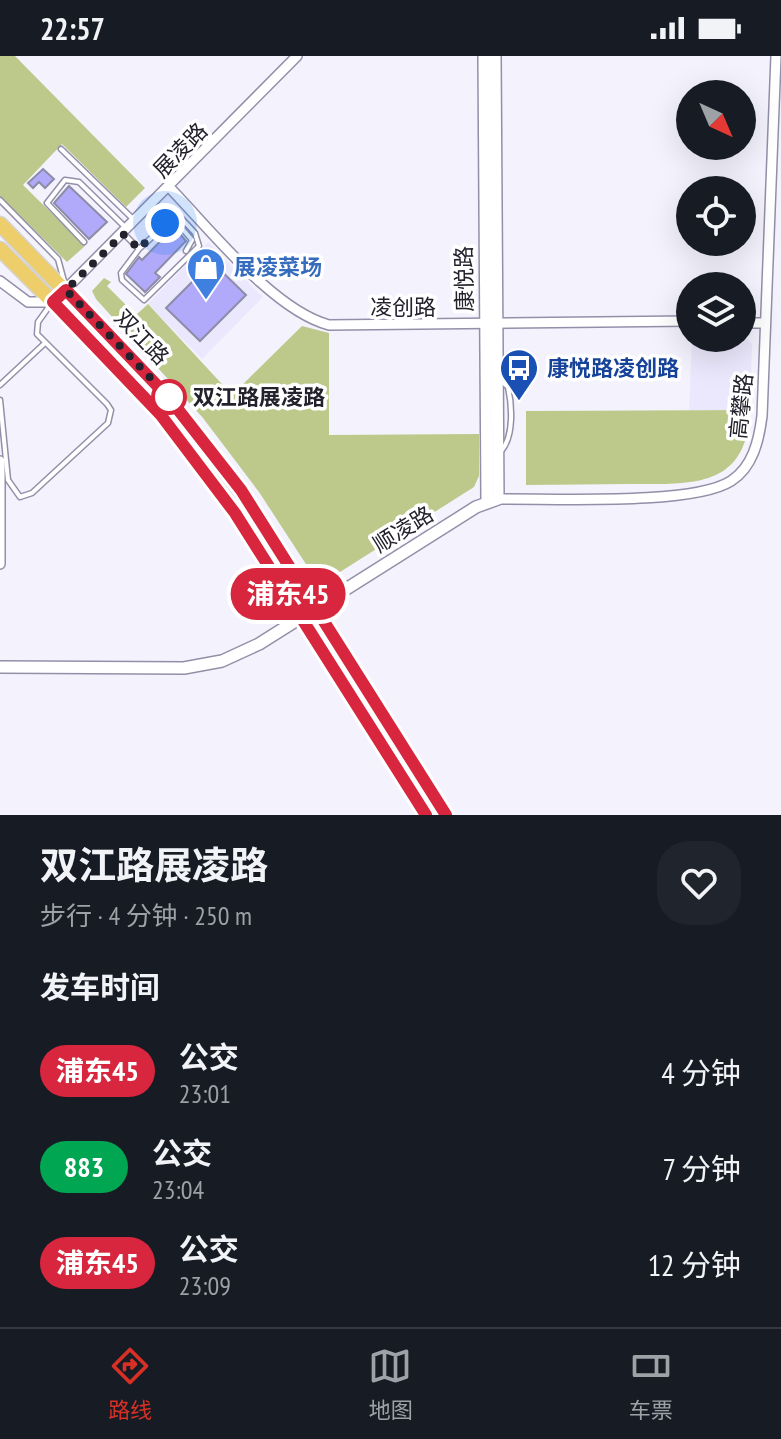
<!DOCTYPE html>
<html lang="zh">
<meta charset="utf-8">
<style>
body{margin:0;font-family:"PT Sans Narrow","Noto Sans SC",sans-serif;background:#20242c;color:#f1f3f6;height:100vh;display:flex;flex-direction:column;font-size:30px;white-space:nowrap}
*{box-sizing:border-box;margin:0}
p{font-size:26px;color:#9ea1a6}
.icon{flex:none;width:44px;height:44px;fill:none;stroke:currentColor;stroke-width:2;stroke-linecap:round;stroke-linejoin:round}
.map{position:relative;height:759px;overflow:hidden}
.drawer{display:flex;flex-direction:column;background:#171b24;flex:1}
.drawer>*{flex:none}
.badge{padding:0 16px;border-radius:26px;font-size:28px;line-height:52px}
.needle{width:52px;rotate:136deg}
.controls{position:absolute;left:676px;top:24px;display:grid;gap:16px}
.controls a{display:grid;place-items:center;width:80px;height:80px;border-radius:50%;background:#171b24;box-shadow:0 8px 32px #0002;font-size:40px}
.you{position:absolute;width:40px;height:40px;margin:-20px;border:6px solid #fff;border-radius:50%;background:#1a73e8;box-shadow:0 0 0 12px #1a73e833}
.map>.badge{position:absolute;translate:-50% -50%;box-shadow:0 0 0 4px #fff}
h2{padding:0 40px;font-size:30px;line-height:72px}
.round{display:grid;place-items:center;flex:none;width:84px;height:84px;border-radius:32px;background:#20242c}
.headline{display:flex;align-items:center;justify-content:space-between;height:136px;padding:0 40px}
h1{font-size:38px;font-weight:700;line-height:60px}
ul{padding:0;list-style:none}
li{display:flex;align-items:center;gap:24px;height:96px;padding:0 40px}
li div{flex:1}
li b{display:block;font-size:30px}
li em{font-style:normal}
li .badge{min-width:88px;font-weight:700;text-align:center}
.status{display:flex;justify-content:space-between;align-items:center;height:56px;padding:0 40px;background:#171b24;direction:ltr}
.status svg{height:22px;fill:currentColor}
.menu{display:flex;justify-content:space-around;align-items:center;height:112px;border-top:2px solid #363941;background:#171b24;font-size:22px;color:#9ea1a6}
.menu a{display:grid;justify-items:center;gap:4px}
.menu .selected{color:#d93025}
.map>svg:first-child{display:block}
.built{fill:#ebe7fc}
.green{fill:#bcc98b}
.building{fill:#b1aafa;stroke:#8d8ca6;stroke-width:2}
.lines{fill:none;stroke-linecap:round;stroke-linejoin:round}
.service-casing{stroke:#948fa9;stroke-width:7}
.minor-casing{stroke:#948fa9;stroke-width:12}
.tertiary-casing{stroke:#948fa9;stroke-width:14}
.primary-casing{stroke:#d3d3d5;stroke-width:17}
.service{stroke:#fff;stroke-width:4}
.minor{stroke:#fff;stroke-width:9}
.tertiary{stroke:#fff;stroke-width:11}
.primary{stroke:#eece6a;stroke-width:14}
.line-casing{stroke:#fff;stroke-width:18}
.line{stroke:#d7263d;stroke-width:12}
.walk{stroke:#23212b;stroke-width:8;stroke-dasharray:0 14.4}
.stop-dot{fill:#fff;stroke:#d7263d;stroke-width:4}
.labels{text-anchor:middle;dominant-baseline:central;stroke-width:7;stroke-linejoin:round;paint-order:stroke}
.street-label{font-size:22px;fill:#23212b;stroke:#fff}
.shop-label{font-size:22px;font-weight:bold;fill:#366cbe;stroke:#fff;text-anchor:start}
.transit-label{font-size:22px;font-weight:bold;fill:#164399;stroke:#fff;text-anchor:start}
.stop-label{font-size:22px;font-weight:bold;fill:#23212b;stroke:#fff;text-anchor:start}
</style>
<div class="status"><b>22:57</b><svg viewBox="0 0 49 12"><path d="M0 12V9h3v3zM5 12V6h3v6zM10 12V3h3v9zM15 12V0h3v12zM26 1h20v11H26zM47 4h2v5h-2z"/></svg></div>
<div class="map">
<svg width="781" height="759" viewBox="0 0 781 759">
<rect width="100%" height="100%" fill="#f4f2fd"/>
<path class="built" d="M 208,186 L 263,241 L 202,303 L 148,248 Z
M 742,277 L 752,288 L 750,354 L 689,354 L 692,282 L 742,282 Z"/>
<path class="green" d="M 0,0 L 15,0 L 145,132 L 126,151 L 62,88 L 23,129 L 85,190 L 67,206 L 0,140 Z
M 104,222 L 111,226 L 107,230 L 136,259 L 148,248 L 232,339 L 302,270 L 329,277 L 329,379 L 479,378 L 479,420 L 474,431 L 329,523 L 315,522 L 259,436 L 203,362 L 96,243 L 92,235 Z
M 750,354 C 747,433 692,428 630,428 C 596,428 561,429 526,429 L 526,355 Z"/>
<path class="building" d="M 43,113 L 54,123 L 45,132 L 39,126 L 33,132 L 28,127 Z
M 69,130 L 107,166 L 89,183 L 54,147 Z
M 174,171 L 186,185 L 155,217 L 160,221 L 145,236 L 126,218 L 139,201 L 142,204 Z
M 212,206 L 246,239 L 200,285 L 166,252 Z
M 517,294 L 524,294 L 525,316 L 510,317 L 510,300 Z"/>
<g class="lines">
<defs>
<path id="service" d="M 61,93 L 134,164
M 0,144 L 58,203 L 64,225
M 173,162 L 182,163 L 195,177 L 199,190 L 144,244 L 122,224 L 121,217 L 139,193 Z
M 173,162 L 192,184 L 186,195
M 124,178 L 139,193
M 84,186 L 47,147 L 65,124 L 79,126 L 126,172
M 501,325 L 508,331 C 512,349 514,379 502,394
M 0,329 L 45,287
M 0,344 L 8,424 L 20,441 L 32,437 L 108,367 L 111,354 L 107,348 L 37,278 L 38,266 L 51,248"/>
<path id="minor" d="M 169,131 C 210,173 273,254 329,269 L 690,265
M 0,225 L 28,246 L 53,246 L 297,0
M 742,267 L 764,267
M 0,405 L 0,508
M 498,443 C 550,442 692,450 731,425 C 753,411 759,384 762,360 L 776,0"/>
<path id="tertiary" d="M 484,0 L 487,446
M 0,611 L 184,612 L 222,605 L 259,588 L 476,451 L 498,443 L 495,0"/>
<path id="primary" d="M 0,168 L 169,342 L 241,434 L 446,759
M 0,193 C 54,248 111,301 161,359 C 264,481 342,624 426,759"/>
</defs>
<use href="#service" class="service-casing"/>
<use href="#minor" class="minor-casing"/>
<use href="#tertiary" class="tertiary-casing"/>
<use href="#primary" class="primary-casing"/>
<use href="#service" class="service"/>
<use href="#minor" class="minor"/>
<use href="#tertiary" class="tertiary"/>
<use href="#primary" class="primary"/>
</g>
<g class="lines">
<defs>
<path id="line" d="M 426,759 L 235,457 L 160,358 L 53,246 L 66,234 L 169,342 L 241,434 L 446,759"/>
</defs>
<use href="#line" class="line-casing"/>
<use href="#line" class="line"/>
<path class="walk" d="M 165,167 L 139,193 L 123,178 L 66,234 L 169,341"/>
</g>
<defs>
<symbol id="shop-pin" viewBox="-11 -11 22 30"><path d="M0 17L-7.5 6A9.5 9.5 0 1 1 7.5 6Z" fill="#3f7fe0" stroke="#fff"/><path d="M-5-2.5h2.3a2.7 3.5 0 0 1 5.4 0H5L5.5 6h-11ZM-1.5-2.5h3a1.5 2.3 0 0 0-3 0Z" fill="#fff"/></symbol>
<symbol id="bus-pin" viewBox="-11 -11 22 30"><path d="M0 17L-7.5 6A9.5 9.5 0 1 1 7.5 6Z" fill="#1a4fb4" stroke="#fff"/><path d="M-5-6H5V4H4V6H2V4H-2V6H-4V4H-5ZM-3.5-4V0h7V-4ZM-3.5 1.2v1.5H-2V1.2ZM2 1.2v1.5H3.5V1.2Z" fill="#fff"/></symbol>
</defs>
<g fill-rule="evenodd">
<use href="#shop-pin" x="184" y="189" width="44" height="60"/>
<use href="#bus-pin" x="497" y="290" width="44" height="60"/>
</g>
<circle class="stop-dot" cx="169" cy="341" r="16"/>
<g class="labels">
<g class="street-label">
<text transform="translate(180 94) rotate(-46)">展凌路</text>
<text transform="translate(464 223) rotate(-91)">康悦路</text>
<text x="403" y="251">凌创路</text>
<text transform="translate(142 281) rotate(46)">双江路</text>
<text transform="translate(741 350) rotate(-84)">高攀路</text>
<text transform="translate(403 473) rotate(-32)">顺凌路</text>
</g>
<g class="shop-label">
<text x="234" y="211">展凌菜场</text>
</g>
<g class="transit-label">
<text x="547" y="312">康悦路凌创路</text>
</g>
<g class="stop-label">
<text x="193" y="341">双江路展凌路</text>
</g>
</g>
</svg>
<div class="controls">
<a><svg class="needle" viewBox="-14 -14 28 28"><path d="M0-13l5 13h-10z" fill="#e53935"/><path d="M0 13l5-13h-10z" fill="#9ea1a6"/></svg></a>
<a><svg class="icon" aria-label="locate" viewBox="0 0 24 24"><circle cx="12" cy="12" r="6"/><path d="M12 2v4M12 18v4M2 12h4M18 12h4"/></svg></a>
<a><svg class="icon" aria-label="layers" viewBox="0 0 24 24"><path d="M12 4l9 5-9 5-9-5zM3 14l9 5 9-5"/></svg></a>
</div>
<div class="you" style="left:165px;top:167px"></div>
<b class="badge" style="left:288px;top:538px;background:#d7263d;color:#fff">浦东45</b>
</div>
<section class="drawer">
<div class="headline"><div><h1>双江路展凌路</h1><p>步行 · 4 分钟 · 250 m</p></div><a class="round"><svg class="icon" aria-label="heart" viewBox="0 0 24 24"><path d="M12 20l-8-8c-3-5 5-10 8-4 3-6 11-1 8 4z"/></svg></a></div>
<h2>发车时间</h2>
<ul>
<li><span class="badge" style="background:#d7263d;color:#fff">浦东45</span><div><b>公交</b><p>23:01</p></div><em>4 分钟</em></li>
<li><span class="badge" style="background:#00a651;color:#fff">883</span><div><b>公交</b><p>23:04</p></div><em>7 分钟</em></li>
<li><span class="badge" style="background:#d7263d;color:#fff">浦东45</span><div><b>公交</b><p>23:09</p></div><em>12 分钟</em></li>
</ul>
</section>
<nav class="menu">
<a class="selected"><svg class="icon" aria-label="directions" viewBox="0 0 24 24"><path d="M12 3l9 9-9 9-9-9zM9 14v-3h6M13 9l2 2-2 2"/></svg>路线</a>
<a><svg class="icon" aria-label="map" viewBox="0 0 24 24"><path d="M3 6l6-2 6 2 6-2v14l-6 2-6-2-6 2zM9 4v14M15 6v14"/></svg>地图</a>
<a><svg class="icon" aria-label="tickets" viewBox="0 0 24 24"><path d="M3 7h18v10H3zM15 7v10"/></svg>车票</a>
</nav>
